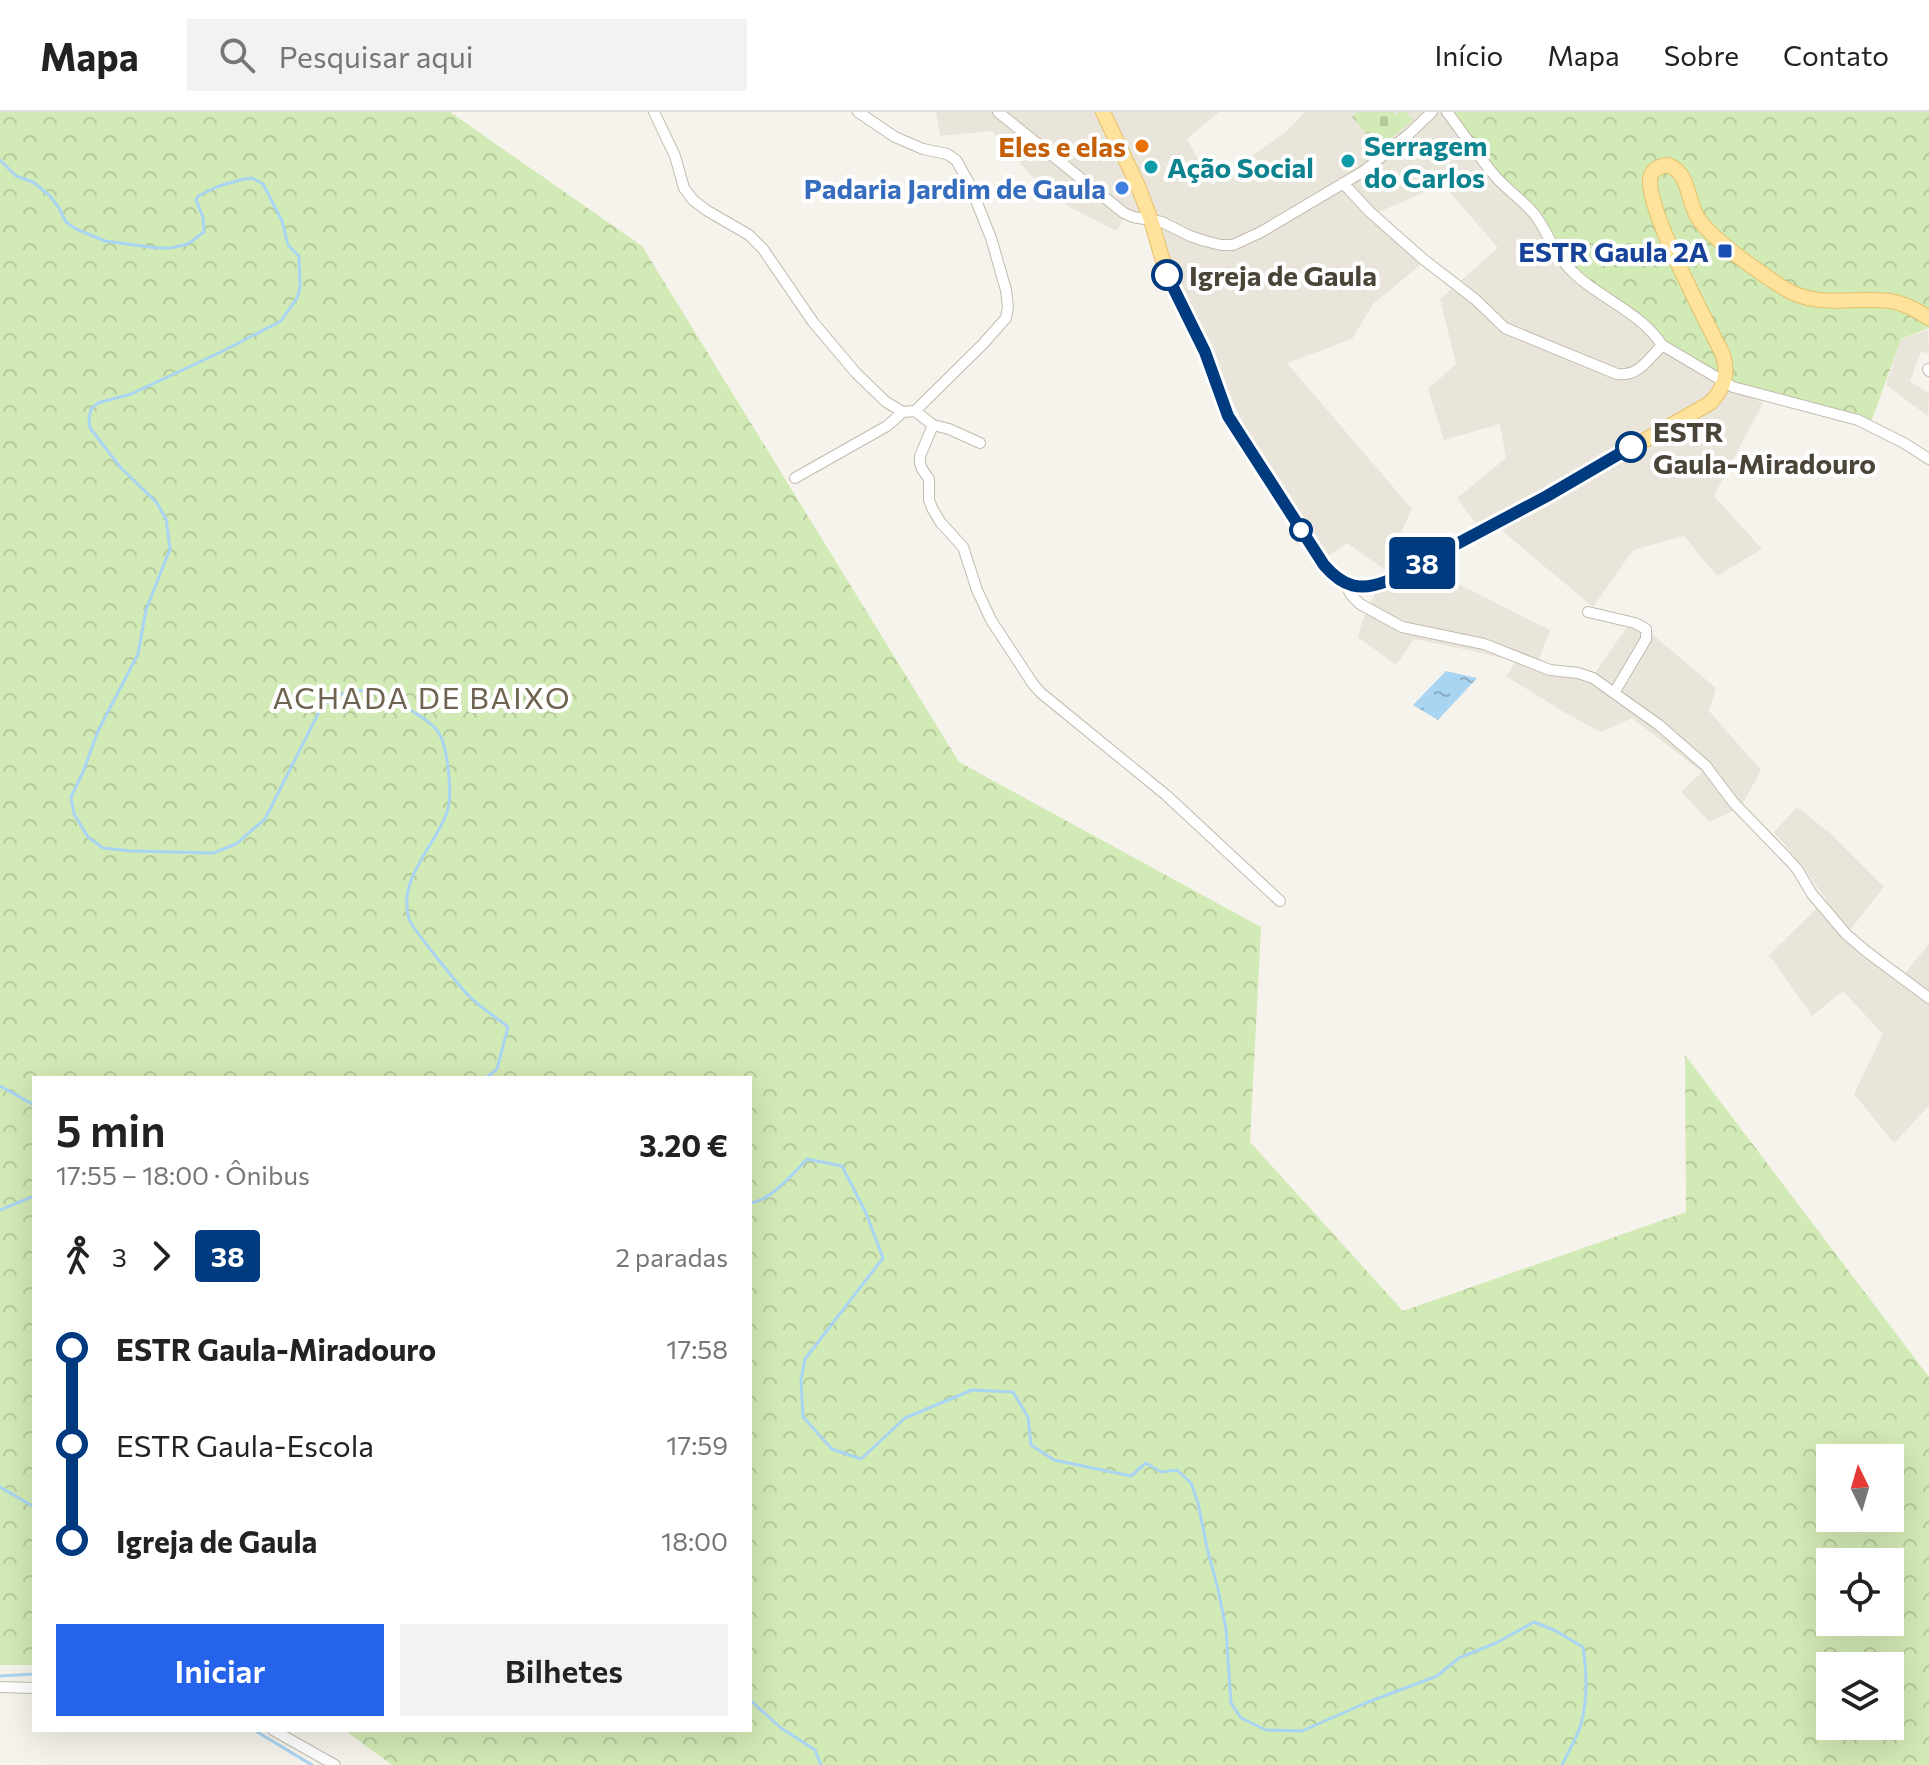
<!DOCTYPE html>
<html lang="pt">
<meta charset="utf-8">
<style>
body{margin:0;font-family:Commissioner,sans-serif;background:#f2f2f2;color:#222;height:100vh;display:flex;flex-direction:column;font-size:30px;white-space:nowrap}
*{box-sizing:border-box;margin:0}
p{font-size:26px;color:#767676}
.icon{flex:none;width:44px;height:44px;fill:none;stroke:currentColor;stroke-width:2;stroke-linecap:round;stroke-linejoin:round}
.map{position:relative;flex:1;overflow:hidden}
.sheet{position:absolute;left:32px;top:964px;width:720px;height:656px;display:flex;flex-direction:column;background:#fff;border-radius:0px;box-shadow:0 8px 32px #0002}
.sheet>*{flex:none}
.badge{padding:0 16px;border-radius:6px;font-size:28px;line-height:52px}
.needle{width:52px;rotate:355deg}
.buttons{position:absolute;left:1816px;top:1332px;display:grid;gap:16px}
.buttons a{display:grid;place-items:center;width:88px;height:88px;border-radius:0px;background:#fff;box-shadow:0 8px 32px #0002;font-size:40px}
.map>.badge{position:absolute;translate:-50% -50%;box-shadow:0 0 0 4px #fff}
.legs{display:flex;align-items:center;gap:12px;height:88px;padding:0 24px;font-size:26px}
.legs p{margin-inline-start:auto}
.summary{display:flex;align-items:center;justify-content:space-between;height:136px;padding:0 24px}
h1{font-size:44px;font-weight:600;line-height:60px}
.action{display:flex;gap:16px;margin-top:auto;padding:16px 24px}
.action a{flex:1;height:92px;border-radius:0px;background:#2563eb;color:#fff;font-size:32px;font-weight:600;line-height:92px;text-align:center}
.action a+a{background:#f2f2f2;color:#222}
ul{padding:0 24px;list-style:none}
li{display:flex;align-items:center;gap:28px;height:96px;font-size:30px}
li i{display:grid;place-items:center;width:12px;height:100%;margin:0 10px;background:currentColor}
li i::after{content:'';width:20px;height:20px;margin:-10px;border:6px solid;border-radius:50%;background:#fff}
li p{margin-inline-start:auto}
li:first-child i{background:linear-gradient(#0000 50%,currentColor 0)}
li:last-child i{background:linear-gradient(currentColor 50%,#0000 0)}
header{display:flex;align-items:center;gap:48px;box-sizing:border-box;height:112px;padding:0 40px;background:#fff;border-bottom:2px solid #e0e0e0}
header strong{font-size:38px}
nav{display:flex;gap:44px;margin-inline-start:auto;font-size:28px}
.search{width:560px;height:72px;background:#f2f2f2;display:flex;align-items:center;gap:20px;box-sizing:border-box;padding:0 28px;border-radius:0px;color:#767676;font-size:30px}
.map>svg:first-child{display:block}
.residential{fill:#eae5da}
.forest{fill:url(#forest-crowns);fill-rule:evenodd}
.cemetery{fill:url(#cemetery-stones)}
.water{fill:url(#water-ripples)}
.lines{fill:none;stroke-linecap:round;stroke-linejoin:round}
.stream{stroke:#a9d4f2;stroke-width:3}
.minor-casing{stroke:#c2bbae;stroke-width:12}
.major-casing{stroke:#e6c16a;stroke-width:16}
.minor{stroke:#fff;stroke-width:10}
.major{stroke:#ffe39c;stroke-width:14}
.line-1-casing{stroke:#fff;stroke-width:18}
.line-1{stroke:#003b80;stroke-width:12}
.food-dot{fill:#e8710a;stroke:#fff;stroke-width:3}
.culture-dot{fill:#0f9aa8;stroke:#fff;stroke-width:3}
.shop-dot{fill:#3f7fe0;stroke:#fff;stroke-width:3}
.transit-dot{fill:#1a4fb4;stroke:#fff;stroke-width:3}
.stop-1-dot{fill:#fff;stroke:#003b80;stroke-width:4}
.labels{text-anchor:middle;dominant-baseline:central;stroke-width:8;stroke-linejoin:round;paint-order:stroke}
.culture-label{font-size:28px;font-weight:bold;fill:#0d838f;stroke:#fff;text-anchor:start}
.food-label{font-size:28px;font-weight:bold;fill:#c56008;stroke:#fff;text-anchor:end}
.shop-label{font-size:28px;font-weight:bold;fill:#366cbe;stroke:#fff;text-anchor:end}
.transit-label{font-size:28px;font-weight:bold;fill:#164399;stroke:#fff;text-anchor:end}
.stop-label{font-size:28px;font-weight:bold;fill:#4b4439;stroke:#fff;text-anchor:start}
.neighbourhood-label{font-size:30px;letter-spacing:2px;fill:#6e6250;stroke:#fff}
</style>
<header>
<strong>Mapa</strong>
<div class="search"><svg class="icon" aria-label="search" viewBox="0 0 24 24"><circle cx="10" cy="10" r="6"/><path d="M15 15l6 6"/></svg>Pesquisar aqui</div>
<nav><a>Início</a><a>Mapa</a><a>Sobre</a><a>Contato</a></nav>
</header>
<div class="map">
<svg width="1929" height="1653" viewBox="0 0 1929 1653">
<defs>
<pattern id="forest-crowns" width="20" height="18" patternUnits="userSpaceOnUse" patternTransform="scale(2)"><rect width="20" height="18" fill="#d2eab5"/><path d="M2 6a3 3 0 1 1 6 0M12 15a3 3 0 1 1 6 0" fill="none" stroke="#b6ca9c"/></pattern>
<pattern id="cemetery-stones" width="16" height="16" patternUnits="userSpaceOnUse" patternTransform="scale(2)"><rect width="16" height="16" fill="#d2eab5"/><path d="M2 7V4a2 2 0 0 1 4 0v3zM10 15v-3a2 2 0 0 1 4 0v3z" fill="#b6ca9c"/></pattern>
<pattern id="water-ripples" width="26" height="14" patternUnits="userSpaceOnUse" patternTransform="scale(2)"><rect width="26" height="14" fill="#a9d4f2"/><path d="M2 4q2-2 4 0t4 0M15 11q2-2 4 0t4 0" fill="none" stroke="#8caec5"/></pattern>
</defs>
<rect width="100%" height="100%" fill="#f6f3ec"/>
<path class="residential" d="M 936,0 L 1219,0 L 1187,27 L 1212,73 L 1287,19 L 1305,0 L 1491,0 L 1656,223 L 1726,274 L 1763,291 L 1714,384 L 1762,437 L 1717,464 L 1684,424 L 1633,438 L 1593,495 L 1500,417 L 1479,416 L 1457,386 L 1506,346 L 1500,312 L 1444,328 L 1428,277 L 1456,252 L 1440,187 L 1498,136 L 1443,72 L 1370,104 L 1424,150 L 1373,192 L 1352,227 L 1287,251 L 1412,397 L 1384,457 L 1347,431 L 1322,448 L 1274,377 L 1205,231 L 1156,118 L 1160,117 L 1230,132 L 1125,106 L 1116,119 L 1049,84 L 992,19 L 940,24 Z
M 1928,218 L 1929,242 L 1921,239 L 1910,269 L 1929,282 L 1928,304 L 1886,273 L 1901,227 Z
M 1425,455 L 1550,518 L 1537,553 L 1590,568 L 1627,515 L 1652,522 L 1716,576 L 1709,599 L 1761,658 L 1741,695 L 1710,710 L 1681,680 L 1702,660 L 1632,606 L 1601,620 L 1567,602 L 1506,564 L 1516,550 L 1473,539 L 1414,527 L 1396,553 L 1358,525 L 1362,510 L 1375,481 L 1389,475 Z
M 1797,695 L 1830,721 L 1884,775 L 1850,818 L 1905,861 L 1929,832 L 1929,994 L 1894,1031 L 1854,982 L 1883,922 L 1843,879 L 1812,904 L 1769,843 L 1826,787 L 1799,750 L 1774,720 Z"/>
<path class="forest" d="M 0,0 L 450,0 L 642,134 L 959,650 L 1261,815 L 1250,1030 L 1403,1199 L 1686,1100 L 1685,943 L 1929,1265 L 1929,1653 L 392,1653 L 344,1618 L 750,1618 L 750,966 L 34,966 L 34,1553 L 0,1553 ZM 1890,1346 L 1890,1406 L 1830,1406 L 1830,1346 ZM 1830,1450 L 1890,1450 L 1890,1510 L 1830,1510 ZM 1830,1554 L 1890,1554 L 1890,1614 L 1830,1614 Z
M 1448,0 L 1929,0 L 1929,216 L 1901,227 L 1870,313 L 1724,271 L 1576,163 Z"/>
<path class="cemetery" d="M 1357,0 L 1393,0 L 1396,3 L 1399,0 L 1406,0 L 1413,8 L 1379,36 L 1352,5 Z"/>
<path class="water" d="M 1446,559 L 1477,566 L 1438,608 L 1413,593 Z"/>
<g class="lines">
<path class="stream" d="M 0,48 L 16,64 L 33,70 L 50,84 L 59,96 L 66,110 L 76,117 L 105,129 L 157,136 L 171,136 L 188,132 L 204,120 L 203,105 L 196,88 L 198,84 L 219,74 L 244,67 L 252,66 L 263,72 L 282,109 L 288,133 L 299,144 L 300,176 L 297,186 L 281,209 L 221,240 L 131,282 L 98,291 L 91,297 L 89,307 L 90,316 L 121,356 L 157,391 L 166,407 L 170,437 L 146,498 L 138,542 L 98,619 L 83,660 L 71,685 L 74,702 L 88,725 L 103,736 L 131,739 L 213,741 L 236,732 L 265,707 L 322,594 C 339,580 357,574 379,582 C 391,586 428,607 436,617 C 448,630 453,684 447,700 C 435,735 397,766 409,807 C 411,815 461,876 469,884 C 481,896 496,905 508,915 L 497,957 L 486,966
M 0,974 L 34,993
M 750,1091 C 770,1089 793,1062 807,1047 L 842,1054 L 866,1101 L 883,1146 L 805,1247 L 801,1268 L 803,1305 L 832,1337 L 861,1347 L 905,1306 L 972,1278 L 1013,1280 L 1028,1305 L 1031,1333 L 1054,1348 L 1131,1364 L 1146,1351 L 1161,1360 L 1177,1358 L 1191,1371 L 1198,1391 L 1207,1436 L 1218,1477 L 1226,1517 L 1231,1591 L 1241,1606 L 1266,1618 L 1302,1619 L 1368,1590 L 1437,1564 L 1459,1546 L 1496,1531 L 1534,1510 L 1556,1519 L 1583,1535 C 1587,1561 1588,1587 1581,1612 C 1577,1626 1568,1640 1562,1653
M 0,1098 L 34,1084
M 0,1375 L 34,1395
M 0,1564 L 34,1562
M 750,1588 L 781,1616 L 815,1638 L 821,1653
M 254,1618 L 312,1653"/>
<defs>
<path id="minor" d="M 654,0 L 675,44 L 684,76 L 693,88 L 706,98 L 749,123 L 763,137 L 813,210 L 856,261 L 886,290 L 903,300 L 915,299 L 983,232 L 1006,206 L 1008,195 L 1006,178 L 991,126 L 969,71 L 956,48 L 947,42 L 923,37 L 895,25 L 858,0
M 998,0 L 1124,101 L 1133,105 L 1162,110 L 1190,124 L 1205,129 L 1221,133 L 1233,133 L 1261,120 L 1364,59 L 1410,21 L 1432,0
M 1447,0 C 1463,21 1478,44 1495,64 C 1507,78 1523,88 1535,103 C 1547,119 1554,140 1568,155 C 1595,185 1639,198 1662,233 L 1733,275 L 1858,308 L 1904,331 L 1929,347
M 1343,71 L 1370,100 L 1423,147 L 1476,188 L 1505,216 L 1617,262 C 1638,265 1649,247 1662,233
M 1928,257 L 1929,259
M 915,299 L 933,313 L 949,317 L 980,331
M 933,313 L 920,344 L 920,351 L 922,357 L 929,367 L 929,388 L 933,398 L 941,411 L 963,435 L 977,478 L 991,508 L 1033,572 L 1041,581 L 1166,683 L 1280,789
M 795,366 L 887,314 L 903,300
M 1345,471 L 1351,483 L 1360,492 L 1402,515 L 1484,532 L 1550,558 L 1578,561 L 1593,566 L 1614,581 L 1659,613 L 1706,654 L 1733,690 L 1788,747 L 1797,757 L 1812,782 L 1846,822 L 1867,840 L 1929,886
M 1588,500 L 1635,511 L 1646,517 L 1646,527 L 1614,581
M 0,1575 L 34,1576
M 273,1618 L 335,1653"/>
<path id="major" d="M 1103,0 L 1138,74 L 1151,108 L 1167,163 L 1205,240 L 1228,304 L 1324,453 C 1343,475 1360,479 1387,469 L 1547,384 L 1710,291 C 1724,277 1729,262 1723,243 C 1707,210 1647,99 1650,67 C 1652,57 1659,54 1668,53 C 1692,62 1686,92 1700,109 C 1716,130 1759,160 1782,175 C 1818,198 1851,184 1890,189 C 1904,191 1917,198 1929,206"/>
</defs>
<use href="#minor" class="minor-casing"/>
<use href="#major" class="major-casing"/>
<use href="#minor" class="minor"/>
<use href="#major" class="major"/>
</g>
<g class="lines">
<defs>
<path id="line-1" d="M 1167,163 L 1205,240 L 1228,304 L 1324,453 C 1343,475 1360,480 1387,469 L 1547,384 L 1631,335"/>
</defs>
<use href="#line-1" class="line-1-casing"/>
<use href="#line-1" class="line-1"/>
</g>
<circle class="food-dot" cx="1142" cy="34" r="8"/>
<g class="culture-dot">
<circle cx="1348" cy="49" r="8"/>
<circle cx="1151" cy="55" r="8"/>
</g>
<circle class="shop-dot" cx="1122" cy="76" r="8"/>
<rect class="transit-dot" x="1717" y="131" width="16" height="16" rx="4"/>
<g class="stop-1-dot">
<circle cx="1167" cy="163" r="14"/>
<circle cx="1631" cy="335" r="14"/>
<circle cx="1301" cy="418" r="10"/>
</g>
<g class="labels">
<g class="culture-label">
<text x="1364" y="33">Serragem<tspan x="1364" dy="32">do Carlos</tspan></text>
<text x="1167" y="55">Ação Social</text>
</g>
<g class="food-label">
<text x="1126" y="34">Eles e elas</text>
</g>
<g class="shop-label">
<text x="1106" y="76">Padaria Jardim de Gaula</text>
</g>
<g class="transit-label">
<text x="1709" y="139">ESTR Gaula 2A</text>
</g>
<g class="stop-label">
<text x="1189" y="163">Igreja de Gaula</text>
<text x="1653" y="319">ESTR<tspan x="1653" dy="32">Gaula-Miradouro</tspan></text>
</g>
<g class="neighbourhood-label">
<text x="422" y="584">ACHADA DE BAIXO</text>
</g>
</g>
</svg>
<div class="buttons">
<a><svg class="needle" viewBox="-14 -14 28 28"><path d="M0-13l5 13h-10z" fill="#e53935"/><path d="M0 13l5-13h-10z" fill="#767676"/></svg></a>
<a><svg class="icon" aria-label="locate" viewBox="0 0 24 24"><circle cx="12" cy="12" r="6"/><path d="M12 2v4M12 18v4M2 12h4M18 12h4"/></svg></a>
<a><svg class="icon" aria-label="layers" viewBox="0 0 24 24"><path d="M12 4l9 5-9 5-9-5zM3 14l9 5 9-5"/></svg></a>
</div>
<b class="badge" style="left:1422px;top:451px;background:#003b80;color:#fff">38</b>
<section class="sheet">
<div class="summary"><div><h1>5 min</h1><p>17:55 – 18:00 · Ônibus</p></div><b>3.20 €</b></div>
<div class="legs"><svg class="icon" aria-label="walk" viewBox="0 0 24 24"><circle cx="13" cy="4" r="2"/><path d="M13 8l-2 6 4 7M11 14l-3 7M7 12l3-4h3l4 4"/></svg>3<svg class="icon" aria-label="forward" viewBox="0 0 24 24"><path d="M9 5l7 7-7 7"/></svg><b class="badge" style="background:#003b80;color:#fff">38</b><p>2 paradas</p></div>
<ul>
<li><i style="color:#003b80"></i><b>ESTR Gaula-Miradouro</b><p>17:58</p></li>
<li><i style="color:#003b80"></i><span>ESTR Gaula-Escola</span><p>17:59</p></li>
<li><i style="color:#003b80"></i><b>Igreja de Gaula</b><p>18:00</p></li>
</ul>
<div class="action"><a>Iniciar</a><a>Bilhetes</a></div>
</section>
</div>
